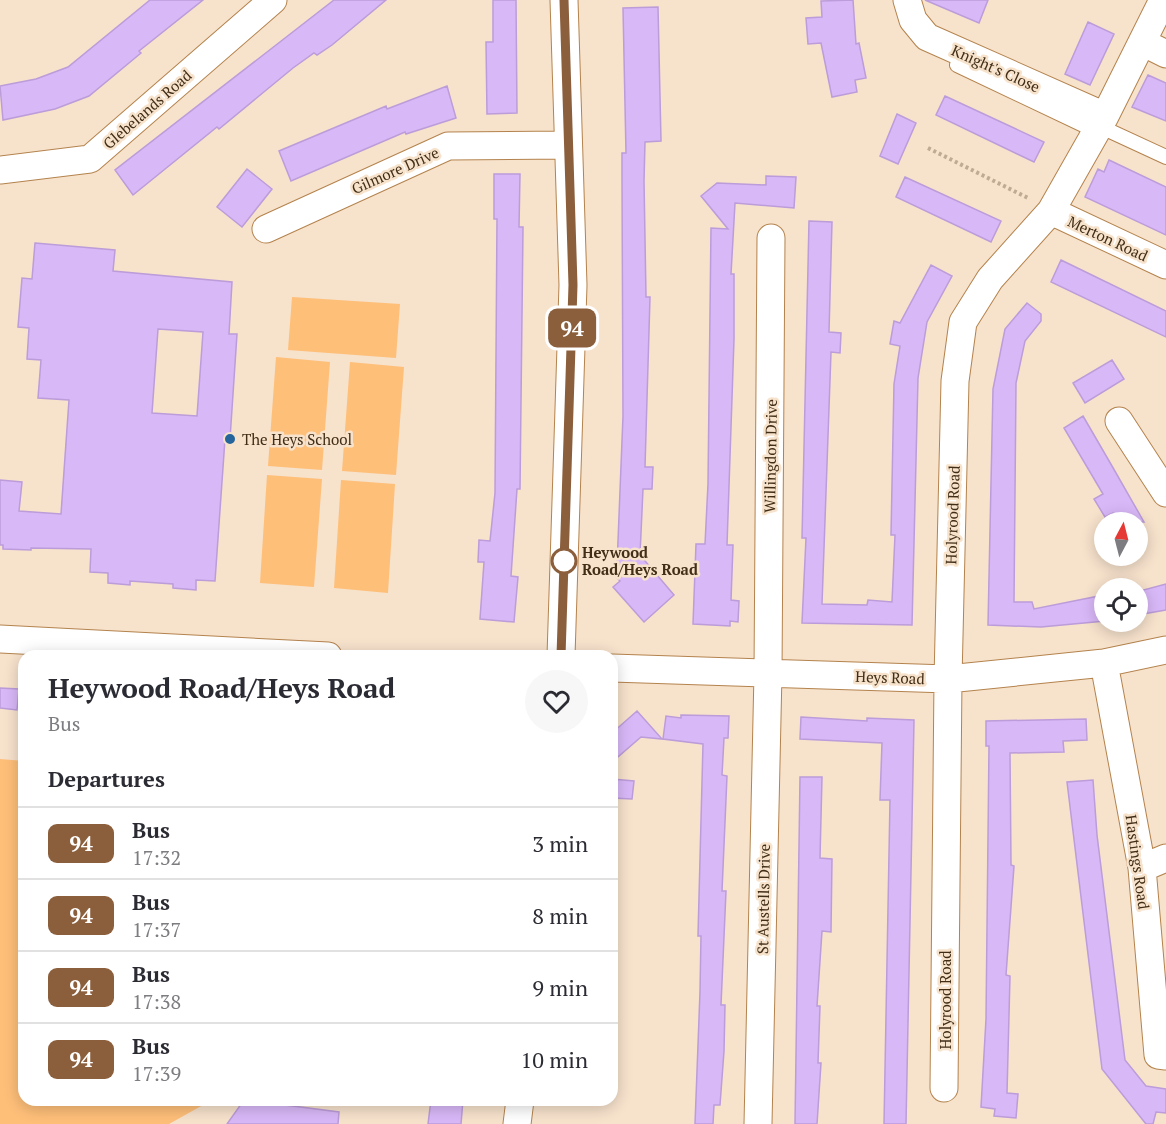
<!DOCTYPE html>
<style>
body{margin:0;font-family:"PT Serif",serif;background:#f7f7f7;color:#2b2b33;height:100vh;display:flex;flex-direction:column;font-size:22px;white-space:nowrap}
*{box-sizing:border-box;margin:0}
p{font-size:20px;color:#7c7c81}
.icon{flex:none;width:33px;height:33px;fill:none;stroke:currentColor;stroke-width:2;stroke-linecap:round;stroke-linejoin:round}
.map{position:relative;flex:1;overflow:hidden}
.panel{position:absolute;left:18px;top:650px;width:600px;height:456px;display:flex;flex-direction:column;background:#fff;border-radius:18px;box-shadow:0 3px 15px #0003}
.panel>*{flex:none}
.badge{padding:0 12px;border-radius:9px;font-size:21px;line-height:39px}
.needle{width:39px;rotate:7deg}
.fabs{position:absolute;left:1094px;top:512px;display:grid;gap:12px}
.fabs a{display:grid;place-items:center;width:54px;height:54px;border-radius:50%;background:#fff;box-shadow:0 3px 15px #0003;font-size:30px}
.map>.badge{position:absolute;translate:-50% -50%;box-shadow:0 0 0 3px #fff}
h2{padding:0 30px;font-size:22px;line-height:54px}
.round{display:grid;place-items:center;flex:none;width:63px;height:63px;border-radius:32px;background:#f7f7f7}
.overview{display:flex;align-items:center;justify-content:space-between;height:102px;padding:0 30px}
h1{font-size:28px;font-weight:800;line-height:45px}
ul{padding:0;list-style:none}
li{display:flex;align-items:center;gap:18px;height:72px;padding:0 30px;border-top:2px solid #e1e1e2}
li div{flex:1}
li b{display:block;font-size:22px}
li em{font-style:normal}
li .badge{min-width:66px;font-weight:700;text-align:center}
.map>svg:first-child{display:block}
.green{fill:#febf79}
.building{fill:#d9b8f8;stroke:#bc9cd9;stroke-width:1.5;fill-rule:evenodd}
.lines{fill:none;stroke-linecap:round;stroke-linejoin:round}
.lane-casing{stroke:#b4834d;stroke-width:16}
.street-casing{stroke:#b4834d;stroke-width:29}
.path{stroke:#bfaa94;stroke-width:4;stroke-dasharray:3 3;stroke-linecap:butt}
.lane{stroke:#fff;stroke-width:14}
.street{stroke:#fff;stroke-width:27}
.line-casing{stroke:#fff;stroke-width:14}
.line{stroke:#8b5e3c;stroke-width:9}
.poi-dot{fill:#25659b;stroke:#f7e2cc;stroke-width:2}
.stop-dot{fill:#fff;stroke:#8b5e3c;stroke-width:3}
.labels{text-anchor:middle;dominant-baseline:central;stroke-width:5;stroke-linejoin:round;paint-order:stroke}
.street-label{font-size:15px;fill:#422e17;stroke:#f7e2cc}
.poi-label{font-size:15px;fill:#422e17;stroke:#f7e2cc;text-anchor:start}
.stop-label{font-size:15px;font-weight:bold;fill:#422e17;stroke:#f7e2cc;text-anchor:start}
</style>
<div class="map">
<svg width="1166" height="1124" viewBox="0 0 1166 1124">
<rect width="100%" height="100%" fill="#f7e2cc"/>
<path class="green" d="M 292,297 L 400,304 L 396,358 L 288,350 Z
M 276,357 L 330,362 L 322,470 L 268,466 Z
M 350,362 L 404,367 L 396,475 L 342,471 Z
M 267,475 L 322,479 L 314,587 L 260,583 Z
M 341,480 L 395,484 L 388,593 L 334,588 Z
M 0,759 L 24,761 L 24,1100 L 212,1100 L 169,1124 L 0,1124 Z"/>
<path class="building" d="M 150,0 L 203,0 L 139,51 L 141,53 L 89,96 L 55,109 L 3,120 L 0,86 L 36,79 L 68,67 Z
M 334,0 L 386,0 L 332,45 L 317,55 L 314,53 L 293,68 L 219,129 L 217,127 L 133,195 L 115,170 Z
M 493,0 L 516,0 L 517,113 L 487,114 L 486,42 L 493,42 Z
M 853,0 L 856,44 L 859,43 L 866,78 L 855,80 L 857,92 L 832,97 L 821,43 L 808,44 L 806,18 L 822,17 L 821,1 Z
M 925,0 L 988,0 L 979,23 Z
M 658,7 L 661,141 L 645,142 L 644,181 L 646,297 L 650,297 L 645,467 L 653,467 L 652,489 L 643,489 L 640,555 L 674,595 L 644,622 L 613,587 L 620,581 L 611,572 L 617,566 L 623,416 L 622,178 L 622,153 L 626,153 L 623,8 Z
M 1088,22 L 1114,34 L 1090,85 L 1065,74 Z
M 1148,75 L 1166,83 L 1166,121 L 1132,107 Z
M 447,86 L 456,118 L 406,134 L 405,132 L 291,181 L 279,151 L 386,106 L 387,109 Z
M 945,96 L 1044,142 L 1034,162 L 936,115 Z
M 897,114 L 916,123 L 898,164 L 880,156 Z
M 1109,160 L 1166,187 L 1166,235 L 1085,197 L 1098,169 L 1104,172 Z
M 247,169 L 272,189 L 242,227 L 217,207 Z
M 494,174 L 520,174 L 519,227 L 523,227 L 520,489 L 517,489 L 511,576 L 518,577 L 514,622 L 480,619 L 484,562 L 478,562 L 479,540 L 490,541 L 495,493 L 497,219 L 494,219 Z
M 766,176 L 796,177 L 794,208 L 735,203 L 731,274 L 734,274 L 734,339 L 727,545 L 733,545 L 731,600 L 739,601 L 738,622 L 730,621 L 730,626 L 693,624 L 696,544 L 705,544 L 708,484 L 711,228 L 728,229 L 701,196 L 717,183 L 766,185 Z
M 905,177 L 1001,221 L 991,242 L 896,197 Z
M 809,221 L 832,222 L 829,332 L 841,333 L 840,353 L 831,352 L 822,604 L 867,605 L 868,600 L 892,602 L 895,535 L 891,535 L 894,384 L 900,346 L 890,344 L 894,321 L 900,323 L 931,265 L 952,276 L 927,322 L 918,378 L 912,625 L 802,623 L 806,538 L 802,538 Z
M 35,243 L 115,250 L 113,271 L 232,282 L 229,334 L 237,334 L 230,439 L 225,439 L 215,581 L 196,580 L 196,590 L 173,588 L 173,584 L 130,581 L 130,585 L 108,583 L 108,573 L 90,572 L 91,549 L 31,548 L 31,550 L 3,549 L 3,545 L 0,545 L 0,480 L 22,482 L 19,511 L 61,514 L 69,400 L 38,398 L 41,360 L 27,359 L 29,328 L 18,327 L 22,278 L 32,279 ZM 158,329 L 203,332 L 197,416 L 152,413 Z
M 1061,260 L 1166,311 L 1166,337 L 1051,282 Z
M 1027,303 L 1041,314 L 1041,321 L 1025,341 L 1016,383 L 1014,602 L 1032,602 L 1034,609 L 1104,595 L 1105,621 L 1041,627 L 988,625 L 993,389 L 1005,329 Z
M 1112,360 L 1124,379 L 1085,403 L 1073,383 Z
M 1083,416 L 1112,466 L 1144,522 L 1118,522 L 1113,513 L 1105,517 L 1094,499 L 1103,494 L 1064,428 Z
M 1166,584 L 1166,610 L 1137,615 L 1137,589 L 1140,591 Z
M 0,688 L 19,689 L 17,710 L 0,708 Z
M 637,711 L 662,739 L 641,737 L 612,762 L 612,733 Z
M 681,715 L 729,716 L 728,738 L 724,738 L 722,775 L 727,776 L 722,891 L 726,891 L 721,1005 L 725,1005 L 724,1051 L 720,1105 L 714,1105 L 713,1124 L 695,1124 L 700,992 L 701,936 L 698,936 L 703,744 L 663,739 L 666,716 L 681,718 Z
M 801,717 L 867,721 L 867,718 L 914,720 L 906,1124 L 884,1124 L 890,800 L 880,800 L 882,743 L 800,739 Z
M 1086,719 L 1087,740 L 1063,741 L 1064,752 L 1010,753 L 1011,865 L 1014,866 L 1006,975 L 1010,976 L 1007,1093 L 1018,1094 L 1016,1118 L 994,1116 L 995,1109 L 981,1107 L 986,1019 L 989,746 L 986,746 L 986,721 Z
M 800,777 L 822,777 L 820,858 L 832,859 L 831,932 L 822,931 L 817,1006 L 820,1006 L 818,1063 L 821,1063 L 817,1124 L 795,1124 Z
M 612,779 L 634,781 L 632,799 L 612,798 Z
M 1093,780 L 1097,835 L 1125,1060 L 1146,1086 L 1166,1089 L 1166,1113 L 1156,1112 L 1153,1124 L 1146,1124 L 1102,1069 L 1067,782 Z
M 244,1100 L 261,1100 L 262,1102 L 339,1112 L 338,1124 L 227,1124 Z
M 431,1100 L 463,1100 L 461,1124 L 428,1124 Z"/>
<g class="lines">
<defs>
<path id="lane" d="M 957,65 L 1096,131
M 1099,126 L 1166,157"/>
<path id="street" d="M 907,0 L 913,20 L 927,37 L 1105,116
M 1142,42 L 1166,54
M 0,170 L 90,159 L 273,0
M 1051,211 L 1166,265
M 266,229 L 448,146 L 567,145
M 1119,421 L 1166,493
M 0,639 L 328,656
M 561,656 L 573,285 L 564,0
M 1104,663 L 1142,868 L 1158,1055 L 1166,1056
M 612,668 L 948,679 L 1104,663 L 1166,650
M 1142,868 L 1166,858
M 944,1088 L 948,679 L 955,381 L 963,322 L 990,279 L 1051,211 L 1105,116 L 1163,0
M 517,1124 L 520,1100
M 758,1124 L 768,673 L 771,238"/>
</defs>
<use href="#lane" class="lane-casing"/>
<use href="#street" class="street-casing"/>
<path class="path" d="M 928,148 L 1030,199"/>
<use href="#lane" class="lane"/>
<use href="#street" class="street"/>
</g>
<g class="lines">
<defs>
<path id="line" d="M 561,656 L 573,285 L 564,0"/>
</defs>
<use href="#line" class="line-casing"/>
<use href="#line" class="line"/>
</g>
<circle class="poi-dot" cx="230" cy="439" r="6"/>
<circle class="stop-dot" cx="564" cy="561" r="12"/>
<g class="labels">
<g class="street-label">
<text transform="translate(996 68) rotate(24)">Knight's Close</text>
<text transform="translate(147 109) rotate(-41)">Glebelands Road</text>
<text transform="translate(395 170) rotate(-24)">Gilmore Drive</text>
<text transform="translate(1108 238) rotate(25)">Merton Road</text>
<text transform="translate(770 456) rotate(-89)">Willingdon Drive</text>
<text transform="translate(952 515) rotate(-88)">Holyrood Road</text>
<text transform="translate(890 677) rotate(2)">Heys Road</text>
<text transform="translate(1138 862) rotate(82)">Hastings Road</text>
<text transform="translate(763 899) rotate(-89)">St Austells Drive</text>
<text transform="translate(945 1000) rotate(-90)">Holyrood Road</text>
</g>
<g class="poi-label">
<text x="242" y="439">The Heys School</text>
</g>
<g class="stop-label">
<text x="582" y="552">Heywood<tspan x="582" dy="17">Road/Heys Road</tspan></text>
</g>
</g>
</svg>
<div class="fabs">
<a><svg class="needle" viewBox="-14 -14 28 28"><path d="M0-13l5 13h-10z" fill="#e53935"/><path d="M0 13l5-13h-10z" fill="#7c7c81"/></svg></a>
<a><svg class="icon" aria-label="locate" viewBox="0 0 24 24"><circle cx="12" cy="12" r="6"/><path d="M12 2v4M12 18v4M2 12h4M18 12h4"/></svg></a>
</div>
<b class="badge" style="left:572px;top:328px;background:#8b5e3c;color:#fff">94</b>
<section class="panel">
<div class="overview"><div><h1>Heywood Road/Heys Road</h1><p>Bus</p></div><a class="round"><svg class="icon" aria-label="heart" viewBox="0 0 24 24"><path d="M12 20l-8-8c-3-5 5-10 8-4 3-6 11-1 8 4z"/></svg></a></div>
<h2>Departures</h2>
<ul>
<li><span class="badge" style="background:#8b5e3c;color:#fff">94</span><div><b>Bus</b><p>17:32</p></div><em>3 min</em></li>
<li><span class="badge" style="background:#8b5e3c;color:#fff">94</span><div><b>Bus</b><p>17:37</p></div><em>8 min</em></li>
<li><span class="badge" style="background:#8b5e3c;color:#fff">94</span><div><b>Bus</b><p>17:38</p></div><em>9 min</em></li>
<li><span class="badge" style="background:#8b5e3c;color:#fff">94</span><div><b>Bus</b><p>17:39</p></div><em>10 min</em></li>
</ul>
</section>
</div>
